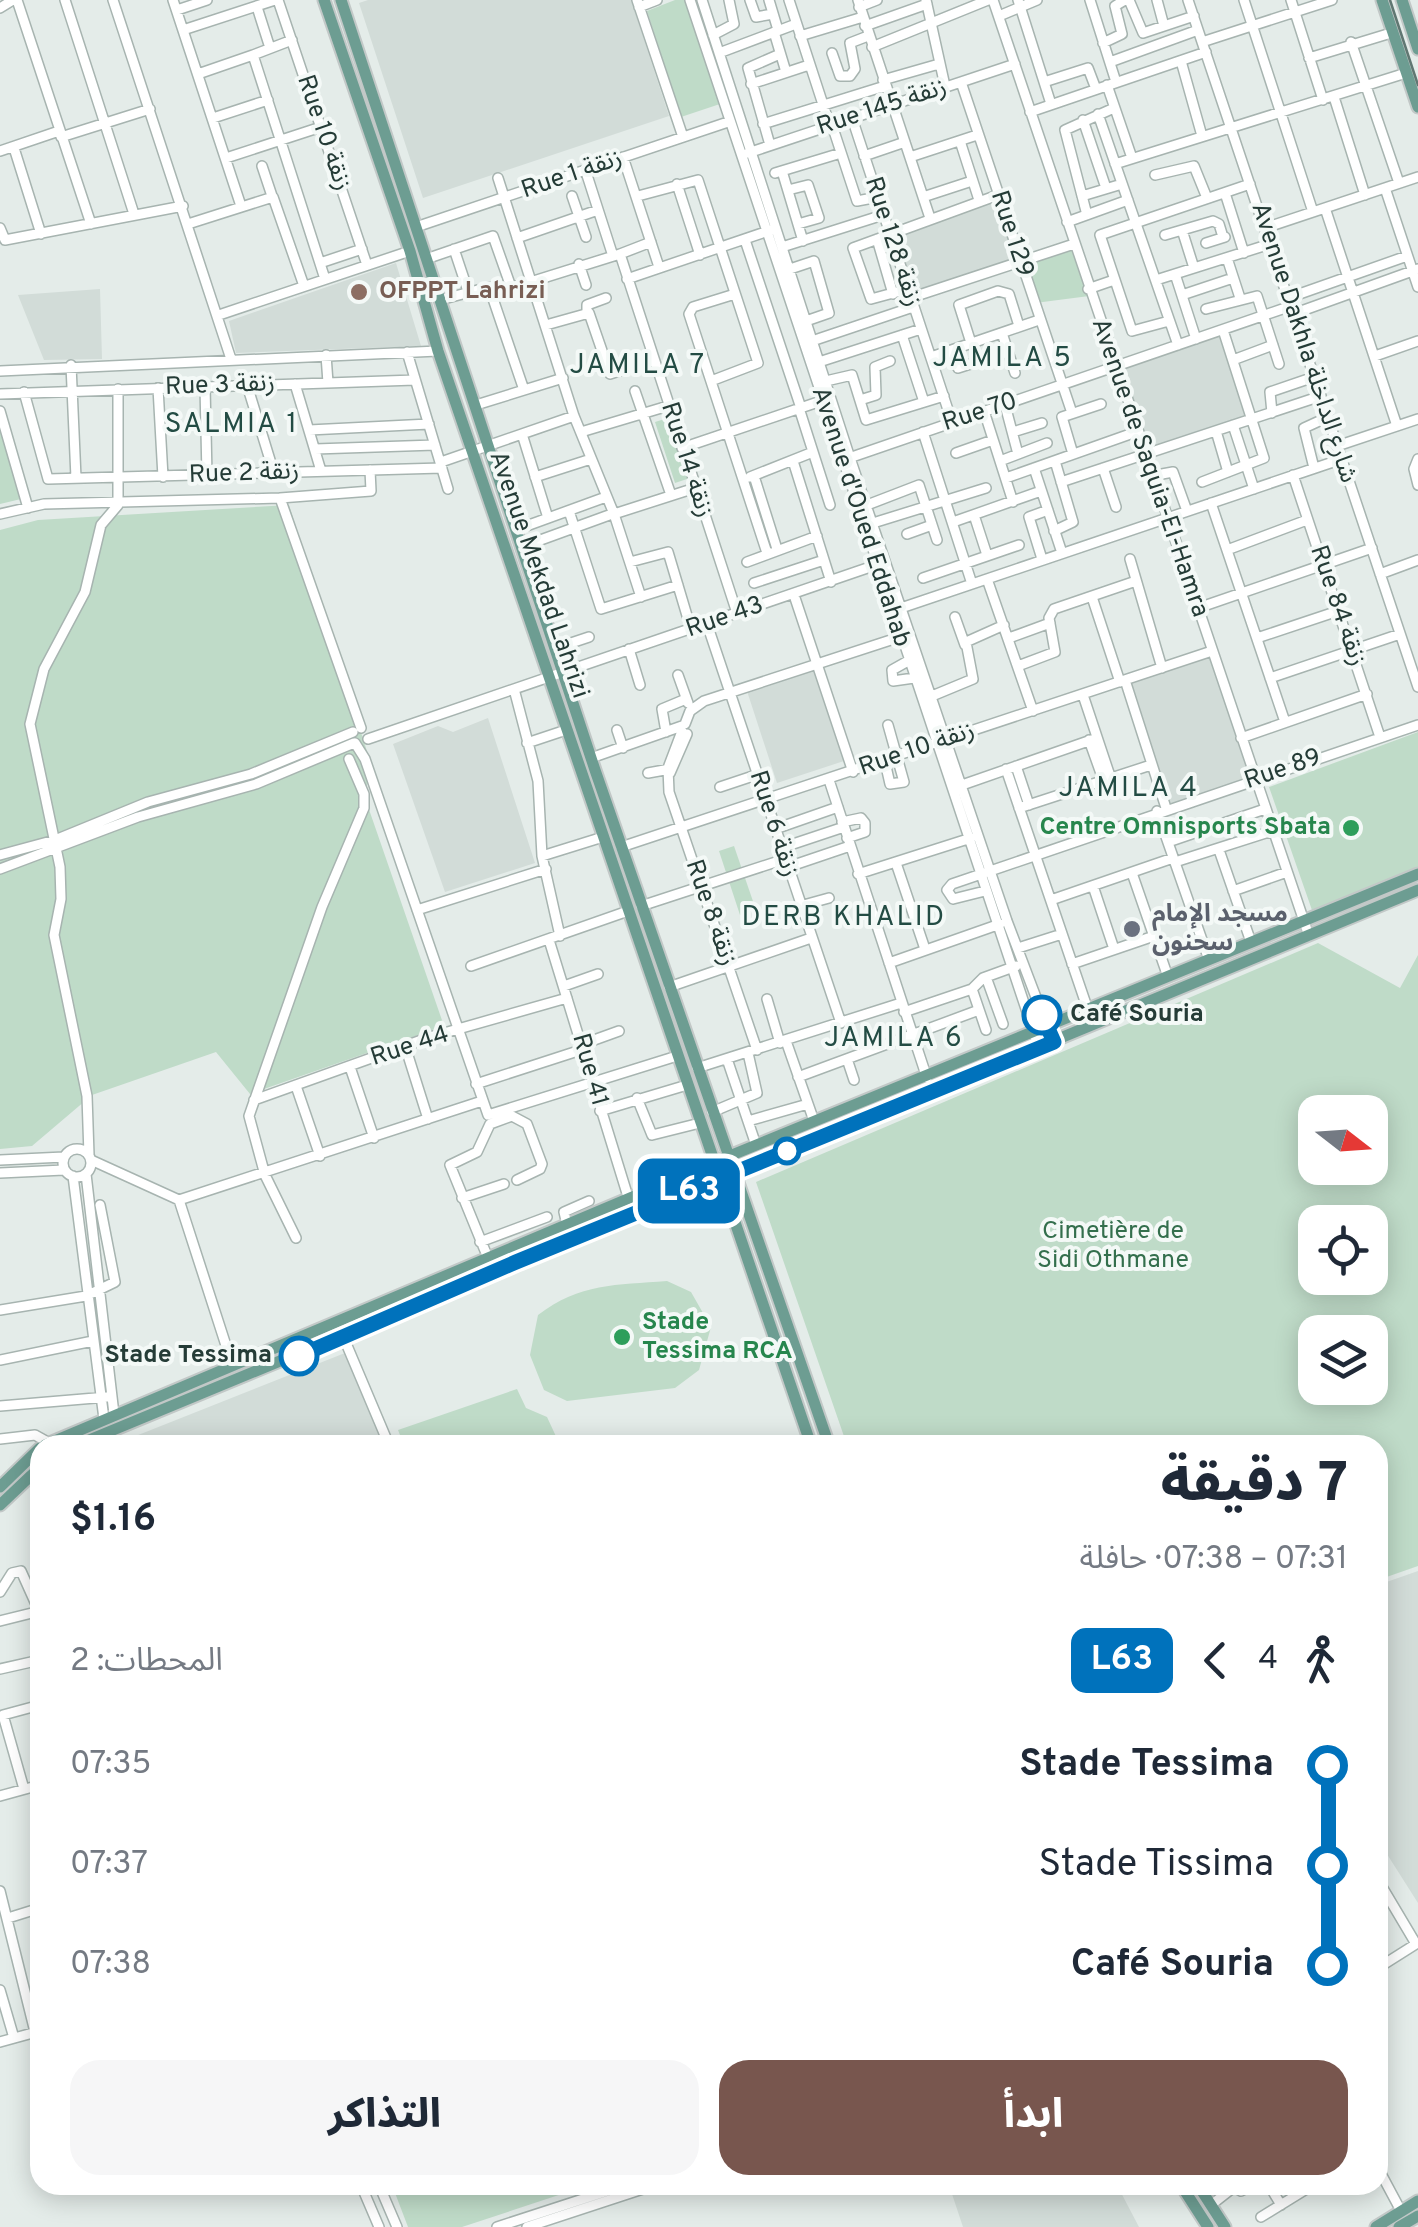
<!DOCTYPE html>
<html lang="ar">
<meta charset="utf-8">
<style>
body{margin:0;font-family:Overpass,"Noto Sans Arabic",sans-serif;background:#f6f6f7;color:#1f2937;direction:rtl;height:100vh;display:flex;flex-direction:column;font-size:38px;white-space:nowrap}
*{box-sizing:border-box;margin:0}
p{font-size:32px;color:#747a83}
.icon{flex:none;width:55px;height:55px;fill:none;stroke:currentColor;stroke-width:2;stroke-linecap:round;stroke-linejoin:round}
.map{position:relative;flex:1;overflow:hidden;direction:ltr}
.panel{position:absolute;left:30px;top:1435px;width:1358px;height:760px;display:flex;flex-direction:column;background:#fff;border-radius:30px;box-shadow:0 5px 25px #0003;direction:rtl}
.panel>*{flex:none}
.badge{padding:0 20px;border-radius:15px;font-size:35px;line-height:65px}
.needle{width:65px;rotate:107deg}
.tools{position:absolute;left:1298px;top:1095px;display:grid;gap:20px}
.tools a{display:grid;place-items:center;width:90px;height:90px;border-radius:20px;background:#fff;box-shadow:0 5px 25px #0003;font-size:50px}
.map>.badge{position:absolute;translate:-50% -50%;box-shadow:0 0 0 5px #fff}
.legs{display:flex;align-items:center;gap:15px;height:110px;padding:0 40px;font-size:32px}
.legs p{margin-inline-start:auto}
.summary{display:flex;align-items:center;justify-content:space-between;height:170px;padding:0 40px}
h1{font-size:55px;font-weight:800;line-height:75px}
.cta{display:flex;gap:20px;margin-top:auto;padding:20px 40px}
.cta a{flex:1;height:115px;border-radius:30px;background:#78564e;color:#fff;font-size:40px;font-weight:800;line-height:115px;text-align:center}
.cta a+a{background:#f6f6f7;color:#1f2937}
ul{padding:0 40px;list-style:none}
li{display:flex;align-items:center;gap:35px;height:100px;font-size:38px}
li i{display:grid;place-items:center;width:15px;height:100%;margin:0 12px;background:currentColor}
li i::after{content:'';width:25px;height:25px;margin:-12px;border:8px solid;border-radius:50%;background:#fff}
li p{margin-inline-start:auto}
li:first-child i{background:linear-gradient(#0000 50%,currentColor 0)}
li:last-child i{background:linear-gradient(currentColor 50%,#0000 0)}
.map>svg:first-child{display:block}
.built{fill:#d2dcd8}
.green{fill:#bfdbc8;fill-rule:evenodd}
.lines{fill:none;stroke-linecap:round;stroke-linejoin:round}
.minor-casing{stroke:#a7b4b0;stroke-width:12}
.major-casing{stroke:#c2c8c7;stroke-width:15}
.minor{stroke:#fff;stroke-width:9}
.major{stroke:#6d9d92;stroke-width:11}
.tram{stroke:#607772;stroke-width:2.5}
.line-1-casing{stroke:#fff;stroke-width:22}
.line-1{stroke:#0072bc;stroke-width:15}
.education-dot{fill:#8d6e63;stroke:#f4f9f7;stroke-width:4}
.leisure-dot{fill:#2e9e5b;stroke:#f4f9f7;stroke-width:4}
.worship-dot{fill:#6b7280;stroke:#f4f9f7;stroke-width:4}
.stop-1-dot{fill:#fff;stroke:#0072bc;stroke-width:5}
.labels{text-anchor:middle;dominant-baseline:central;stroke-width:8;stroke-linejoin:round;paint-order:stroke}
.street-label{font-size:25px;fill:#253c37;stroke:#f4f9f7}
.education-label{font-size:25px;font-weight:bold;fill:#785e54;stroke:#f4f9f7;text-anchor:start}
.leisure-label{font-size:25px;font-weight:bold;fill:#27864d;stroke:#f4f9f7;text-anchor:end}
.worship-label{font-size:25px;font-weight:bold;fill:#5b616d;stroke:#f4f9f7;text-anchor:start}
.stop-label{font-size:25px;font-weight:bold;fill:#253c37;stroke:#f4f9f7;text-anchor:start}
.park-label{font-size:25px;fill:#346f4d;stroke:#f4f9f7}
.neighbourhood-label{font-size:28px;letter-spacing:2.5px;fill:#234c44;stroke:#f4f9f7}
</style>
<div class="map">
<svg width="1418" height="2227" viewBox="0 0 1418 2227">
<rect width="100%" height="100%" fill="#e4ece9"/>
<path class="built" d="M 368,0 L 631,0 L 669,116 L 423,198 L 359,3 Z
M 1000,196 L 1022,262 L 912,298 L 891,233 Z
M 396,263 L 421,346 L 236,353 L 229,321 Z
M 100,289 L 102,359 L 44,360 L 18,295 Z
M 1226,332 L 1257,421 L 1150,451 L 1122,368 Z
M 1218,653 L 1261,779 L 1169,810 L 1127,683 Z
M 818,663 L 847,760 L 777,783 L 746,688 Z
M 488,718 L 535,863 L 445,892 L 393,744 L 438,726 L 453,732 Z
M 350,1351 L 387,1445 L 113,1445 Z
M 1418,1571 L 1418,1903 L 1378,1840 L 1378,1585 Z
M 949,2185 L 1117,2185 L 1139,2227 L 963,2227 Z"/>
<path class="green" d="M 675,0 L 686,0 L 720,104 L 681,117 L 647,11 Z
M 1080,243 L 1097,295 L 1035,303 L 1022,262 Z
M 671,417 L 690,478 L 675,483 L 655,422 Z
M 0,429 L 21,499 L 0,504 Z
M 289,505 L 372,767 L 364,795 L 444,1026 L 250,1094 L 216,1052 L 92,1095 L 32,1146 L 0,1149 L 0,530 L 38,520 Z
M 1418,732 L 1418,870 L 1313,913 L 1269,787 Z
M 734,846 L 756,910 L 740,915 L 719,851 Z
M 1318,943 L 1400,988 L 1418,955 L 1418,1566 L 1378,1580 L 1378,1445 L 847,1445 L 756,1182 ZM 1315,1112 L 1370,1112 L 1370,1168 L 1315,1168 ZM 1315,1222 L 1370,1222 L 1370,1278 L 1315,1278 ZM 1315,1332 L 1370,1332 L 1370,1388 L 1315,1388 Z
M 667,1281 L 691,1292 L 711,1327 L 699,1370 L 675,1388 L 567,1401 L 544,1390 L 530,1355 L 538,1315 C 580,1283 616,1285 667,1281 Z
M 517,1389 L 526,1408 L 547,1417 L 560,1445 L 404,1445 L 398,1430 Z
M 392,2185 L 589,2185 L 462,2227 L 408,2227 Z"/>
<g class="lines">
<defs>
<path id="minor" d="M 17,0 L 91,224
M 65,0 L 134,214
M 113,0 L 231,359
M 173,0 L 241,206
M 278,0 L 367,265
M 637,0 L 683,137
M 690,0 L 1039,1048
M 702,0 L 850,458 L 1007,921 L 1053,1042
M 750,0 L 756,17 L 773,14
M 769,0 L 778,30
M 789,0 L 830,126
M 858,0 L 930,218
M 926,0 L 945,86
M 993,0 L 1309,936
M 1018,0 L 1051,104
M 1090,0 L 1116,82
M 1129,0 L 1143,33 L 1194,16
M 1157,0 L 1164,26
M 1188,0 L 1418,687
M 1244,0 L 1313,212
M 1291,0 L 1323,100
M 257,7 L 270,48
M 639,7 L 657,0
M 859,7 L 877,0
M 0,8 L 13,0
M 177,10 L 207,0
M 999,16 L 1037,0
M 865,26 L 927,4
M 183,30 L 275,0
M 774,32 L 786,72
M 713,35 L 734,24 L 729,0
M 800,36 L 863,17
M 1202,42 L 1332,0
M 1351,42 L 1399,183
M 1103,43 L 1122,34 L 1115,6 L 1125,0
M 872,47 L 988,0
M 719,53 L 796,24
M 832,53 L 840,76 L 850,76 L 855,69 L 850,43 L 868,36
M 253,55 L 292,40
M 1309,58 L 1391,33
M 1181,61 L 1202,136
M 1110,62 L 1198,30
M 198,74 L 253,55 L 325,279
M 883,80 L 939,64
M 961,82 L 1072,413
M 1044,82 L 1088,68 L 1096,89
M 751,84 L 809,65
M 1107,85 L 1132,158
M 1334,97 L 1365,195
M 1030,112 L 1206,52
M 1098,114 L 1178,345
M 213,118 L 268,100
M 852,118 L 952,422
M 1083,120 L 1106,188
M 763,124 L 885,86
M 832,125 L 857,201 L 878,197
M 61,137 L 150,109
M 960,141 L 979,200
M 770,145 L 748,68 L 780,54
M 14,148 L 41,234
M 0,151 L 59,131
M 748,153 L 1015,64
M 864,156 L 905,142
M 623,157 L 659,267
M 910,157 L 977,135
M 226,158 L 321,127
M 1115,164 L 1406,73
M 262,166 L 272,196
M 782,171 L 803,241
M 586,172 L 612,253
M 775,173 L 841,153
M 1155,175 L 1194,166 L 1207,198
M 498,178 L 574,416 L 614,514 L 641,597
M 677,184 L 700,255
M 1385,188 L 1418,287
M 788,190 L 808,185 L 819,218 L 798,224
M 1225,193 L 1244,253
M 572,196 L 586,237
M 638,196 L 698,180 L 758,363 L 711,381
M 1082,196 L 1122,184
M 923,197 L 972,181
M 1325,208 L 1397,426
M 1087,215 L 1065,130 L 1114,108
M 1067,222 L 1128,200
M 188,224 L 273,197 L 304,286
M 416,227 L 728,122
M 0,228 L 5,240 L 183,206
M 1265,228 L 1418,177
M 1182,230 L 1194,268
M 1165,235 L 1213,221 L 1219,224 L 1223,237
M 517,238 L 598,210
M 877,239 L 893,294
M 745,240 L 801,408
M 1206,243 L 1225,237
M 782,247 L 883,215
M 454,249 L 468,291
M 620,254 L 651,242
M 1227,258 L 1240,298
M 426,259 L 493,236 L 511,287
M 320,263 L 362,249
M 579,264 L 586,285
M 790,269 L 814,261 L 829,313 L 806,321
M 1175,274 L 1196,339
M 627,279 L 771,230
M 1156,280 L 1270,244
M 908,289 L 871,299 L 853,248 L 998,195
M 1088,289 L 1114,280
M 492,294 L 620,254 L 737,613
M 735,294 L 693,307 L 689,314 L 767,553
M 1182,295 L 1233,278
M 910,298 L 1074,244
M 1288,298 L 1407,256
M 440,300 L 489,287 L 524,390
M 1206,309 L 1257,296 L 1279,364
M 587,312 L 587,305 L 606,298
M 1293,314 L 1418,269
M 219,315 L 410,251
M 1169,321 L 1132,331 L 1100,235 L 1250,184
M 546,325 L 589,313 L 610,374 L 653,360
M 1002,333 L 1015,373
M 902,335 L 924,402
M 812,341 L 913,307
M 971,343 L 959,305 L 998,291 L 1009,294 L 1019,326
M 951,350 L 958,368 L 1008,352
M 407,352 L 448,489
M 326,355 L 328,383
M 1375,356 L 1418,341
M 931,357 L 1039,320
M 1233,360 L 1273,345
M 819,362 L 921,329
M 71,365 L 76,478
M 0,371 L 438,351
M 826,381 L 852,375 L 866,420 L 944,396
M 295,384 L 321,471
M 247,385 L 274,473
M 205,386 L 207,476
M 158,388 L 163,477
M 635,391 L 671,495
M 24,392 L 48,479 L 442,468
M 0,394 L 415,380
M 860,400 L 876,395 L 875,367 L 890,361
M 476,405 L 563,378
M 1005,405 L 1018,454
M 799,408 L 830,505
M 0,411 L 28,508
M 984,411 L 1013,502
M 1272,413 L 1270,392 L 1314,377
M 1233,425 L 1254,489
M 309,430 L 429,424
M 1216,431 L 1228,472
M 581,432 L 668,406
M 923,432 L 972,584
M 1013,432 L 1042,423
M 522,434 L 548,518
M 1337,446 L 1418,419
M 682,448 L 827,399
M 315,449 L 435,445
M 956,453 L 993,440
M 1073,454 L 1062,417 L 1101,404
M 849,458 L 1291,306
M 1418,459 L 1414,469 L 1418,485
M 793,461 L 831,582
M 1000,461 L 1047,443
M 441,462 L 574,416
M 1034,468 L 1062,553
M 1103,468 L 1116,507
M 1314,468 L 1304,428 L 1328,417
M 1293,475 L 1380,737
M 754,476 L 777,549
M 1151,476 L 1173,472 L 1187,511
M 535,477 L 591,459
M 750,477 L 813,452
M 1006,478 L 1136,432
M 1061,482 L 1321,396
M 1202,482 L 1264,458 L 1223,330
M 280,498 L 371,491 L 370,470
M 1211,503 L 1285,722
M 867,505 L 919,485 L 937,540
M 569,511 L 601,609 L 678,585
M 0,514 L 44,504 L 280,498 L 361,728
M 614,514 L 695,488
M 974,515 L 987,555
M 953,522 L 1041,491
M 873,523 L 986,488
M 518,529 L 606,497
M 1054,531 L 1073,522 L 1055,461
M 907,534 L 932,525
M 524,546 L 612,514
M 1227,550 L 1307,520
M 1042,559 L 1029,517 L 1048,510
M 1130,559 L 1162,668
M 630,562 L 668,552 L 691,629
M 747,562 L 817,536
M 1380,574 L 1418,560
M 923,578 L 1019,545
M 987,579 L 1033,711
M 754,583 L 824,560
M 794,595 L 853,772
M 1092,597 L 1120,682
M 901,608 L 1342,459
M 1198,608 L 1372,548
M 955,617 L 965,645
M 707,624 L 841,1023
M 1009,638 L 1050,623
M 1257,638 L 1338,611
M 556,648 L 589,637
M 629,649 L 640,685
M 908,661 L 892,670 L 893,681 L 914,678
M 1018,666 L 1055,652 L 1049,618 L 1054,609 L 1136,581
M 678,675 L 688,703
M 1270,678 L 1400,634
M 1125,680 L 1166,808
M 514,689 L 538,781 L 542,856 L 560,936
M 1083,695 L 1111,779
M 932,696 L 973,679 L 966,642 L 1004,625
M 685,724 L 690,711 L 704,701 L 903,636
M 617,730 L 623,748
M 682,731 L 668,768 L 669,792 L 757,1050
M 666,732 L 662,709 L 686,699
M 1241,738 L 1367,694
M 368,739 L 879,564
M 1089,740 L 1104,782
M 355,743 L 365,759 L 488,1115 L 677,1056
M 527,743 L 566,730
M 591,758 L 682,726
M 885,762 L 890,784 L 904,782 L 888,725
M 1016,766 L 1029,805
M 1006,769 L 1088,1010
M 648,773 L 670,769
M 670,773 L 687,734
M 829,780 L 927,1078
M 962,785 L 1097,738
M 720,787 L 756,775
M 1019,808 L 1151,765
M 1157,811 L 1209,960
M 842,822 L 861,818 L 865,823 L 865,832 L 847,838
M 775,829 L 838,807
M 1168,842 L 1265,809
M 621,847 L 1212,651
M 781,848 L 844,827
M 1219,850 L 1251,942
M 0,855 L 55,840 L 148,802 L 251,774 L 353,732
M 542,856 L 603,837
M 1175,862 L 1272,831
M 896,863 L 925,949
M 788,867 L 850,846
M 0,869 L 138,817 L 256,784 L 354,743
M 1132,873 L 1168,977
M 858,874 L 971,838
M 1093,886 L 1114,949
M 985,891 L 953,899 L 947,890 L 952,884 L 1418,725
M 1233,891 L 1287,872
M 1051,900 L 1173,858
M 641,906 L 785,859
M 800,906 L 829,898
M 417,910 L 546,869
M 549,940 L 629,1200
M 1018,948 L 1062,934
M 889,963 L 1000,924
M 1072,964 L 1154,936
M 471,966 L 628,911
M 986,977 L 1003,1024
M 564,986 L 598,974
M 669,987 L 811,938
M 972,989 L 986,1030
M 767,999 L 780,1043
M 904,1012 L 972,989 L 983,978 L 1016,966
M 786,1041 L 814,1121
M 583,1044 L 619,1031
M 405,1046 L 428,1119
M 727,1059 L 756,1145
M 847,1059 L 854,1080
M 350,1067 L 374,1138
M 697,1068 L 901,1003
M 798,1077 L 979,1010
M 476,1084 L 584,1049
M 296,1086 L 320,1156
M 637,1098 L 652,1135 L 700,1123
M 254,1100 L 430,1037 L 567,998
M 600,1111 L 687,1085
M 712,1112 L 757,1093 L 748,1053
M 748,1121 L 808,1104
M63 1163a14 14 0 1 1 28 0a14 14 0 1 1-28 0Z
M 89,1155 L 87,1096 L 54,935 L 61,899 L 60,867 L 30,724 L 44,669 L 85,592 L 101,525 L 118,505 L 118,389
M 0,1160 L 64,1157
M 91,1160 L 179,1200 L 482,1101
M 0,1173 L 64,1170
M 86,1174 L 114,1414
M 73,1176 L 104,1419
M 462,1198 L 504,1184
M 179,1200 L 232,1364
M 567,1225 L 564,1212 L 589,1201
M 296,1238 L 265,1175 L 249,1116 L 322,907 L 364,808 L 364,794 L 349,759
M 480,1242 L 547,1217
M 488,1258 L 450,1165 L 477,1152 L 490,1124 L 512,1116 L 527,1124 L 542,1164 L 540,1169 L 517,1180
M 0,1310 L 86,1296 L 115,1282 L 100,1205
M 343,1336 L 389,1445
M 0,1360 L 93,1341
M 0,1406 L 107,1397
M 0,1439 L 35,1435 L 53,1445
M 32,1473 L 40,1496
M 0,1592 L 12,1573 L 21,1571 L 39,1611
M 0,1621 L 40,1611
M 0,1669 L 40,1660
M 36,1706 L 40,1721
M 24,1789 L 3,1715 L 40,1705
M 0,1796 L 40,1785
M 40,1832 L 40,1852
M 1378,1880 L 1416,1944 L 1378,1968
M 0,1891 L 35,2032
M 8,1918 L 40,1908
M 40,1934 L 40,1949
M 0,1990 L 14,2038
M 0,2042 L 40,2031
M 1378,2168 L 1401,2211
M 361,2185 L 379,2227
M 379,2185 L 397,2227
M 1269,2185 L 1281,2205
M 1211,2205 L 1234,2187 L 1241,2191 L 1252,2185
M 1261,2217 L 1313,2185
M 497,2227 L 626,2185
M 527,2227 L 655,2185"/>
<path id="major" d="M 324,0 L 410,251 L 438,351 L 811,1445
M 341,0 L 595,770 L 829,1445
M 1382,0 L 1418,107
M 1402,0 L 1418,49
M 45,1445 L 727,1157 L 1418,874
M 77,1445 L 1418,890
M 0,1487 L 40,1448
M 0,1505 L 40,1467
M 1181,2185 L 1208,2227
M 1198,2185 L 1225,2227
M 1376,2227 L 1418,2201
M 1399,2227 L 1418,2216"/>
</defs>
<use href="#minor" class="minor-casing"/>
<use href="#major" class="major-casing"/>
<use href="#minor" class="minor"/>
<use href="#major" class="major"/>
<path class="tram" d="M 1390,0 L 1418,85"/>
</g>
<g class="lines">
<defs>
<path id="line-1" d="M 299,1356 L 516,1262 L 1054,1042 L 1042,1015"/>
</defs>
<use href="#line-1" class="line-1-casing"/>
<use href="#line-1" class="line-1"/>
</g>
<circle class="education-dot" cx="359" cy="292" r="10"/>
<g class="leisure-dot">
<circle cx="1351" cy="828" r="10"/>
<circle cx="622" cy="1337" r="10"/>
</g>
<circle class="worship-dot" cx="1132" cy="929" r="10"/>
<g class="stop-1-dot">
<circle cx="1042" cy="1015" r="18"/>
<circle cx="787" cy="1151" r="12"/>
<circle cx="299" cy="1356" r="18"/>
</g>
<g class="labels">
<g class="street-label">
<text transform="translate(882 108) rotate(-18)">Rue 145 زنقة</text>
<text transform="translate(323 133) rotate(71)">Rue 10 زنقة</text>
<text transform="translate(572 175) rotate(-19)">Rue 1 زنقة</text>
<text transform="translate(1011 234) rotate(72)">Rue 129</text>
<text transform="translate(892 242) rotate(72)">Rue 128 زنقة</text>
<text transform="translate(1303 343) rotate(72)">Avenue Dakhla شارع الداخلة</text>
<text transform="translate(220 386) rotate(-2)">Rue 3 زنقة</text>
<text transform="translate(980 413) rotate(-18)">Rue 70</text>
<text transform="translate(686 460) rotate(72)">Rue 14 زنقة</text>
<text transform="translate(1149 468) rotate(71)">Avenue de Saquia-El-Hamra</text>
<text transform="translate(244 474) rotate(-2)">Rue 2 زنقة</text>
<text transform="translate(860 517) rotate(72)">Avenue d'Oued Eddahab</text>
<text transform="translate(538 575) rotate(71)">Avenue Mekdad Lahrizi</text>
<text transform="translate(1337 606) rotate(71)">Rue 84 زنقة</text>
<text transform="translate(725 618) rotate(-19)">Rue 43</text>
<text transform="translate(917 750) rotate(-19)">Rue 10 زنقة</text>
<text transform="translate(1283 770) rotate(-19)">Rue 89</text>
<text transform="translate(773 824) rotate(72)">Rue 6 زنقة</text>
<text transform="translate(710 913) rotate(71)">Rue 8 زنقة</text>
<text transform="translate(410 1047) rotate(-18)">Rue 44</text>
<text transform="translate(589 1070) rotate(74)">Rue 41</text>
</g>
<g class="education-label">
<text x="379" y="292">OFPPT Lahrizi</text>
</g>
<g class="leisure-label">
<text x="1331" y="828">Centre Omnisports Sbata</text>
<text x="642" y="1323" text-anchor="start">Stade<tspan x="642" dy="29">Tessima RCA</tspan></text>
</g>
<g class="worship-label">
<text x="1152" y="915">مسجد الإمام<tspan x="1152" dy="29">سحنون</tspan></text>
</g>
<g class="stop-label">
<text x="1070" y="1015">Café Souria</text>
<text x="272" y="1356" text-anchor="end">Stade Tessima</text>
</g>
<g class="park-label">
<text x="1113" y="1232">Cimetière de<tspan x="1113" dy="29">Sidi Othmane</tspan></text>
</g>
<g class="neighbourhood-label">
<text x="1003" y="359">JAMILA 5</text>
<text x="638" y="366">JAMILA 7</text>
<text x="232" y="425">SALMIA 1</text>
<text x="1129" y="789">JAMILA 4</text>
<text x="844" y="918">DERB KHALID</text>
<text x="894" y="1039">JAMILA 6</text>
</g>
</g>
</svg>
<div class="tools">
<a><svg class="needle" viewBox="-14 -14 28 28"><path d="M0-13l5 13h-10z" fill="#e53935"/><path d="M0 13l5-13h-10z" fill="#747a83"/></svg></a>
<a><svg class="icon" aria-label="locate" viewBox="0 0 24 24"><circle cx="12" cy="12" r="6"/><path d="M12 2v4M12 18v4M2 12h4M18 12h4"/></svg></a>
<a><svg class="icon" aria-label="layers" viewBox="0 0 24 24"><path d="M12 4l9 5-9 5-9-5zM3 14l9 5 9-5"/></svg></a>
</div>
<b class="badge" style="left:689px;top:1191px;background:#0072bc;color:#fff">L63</b>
<section class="panel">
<div class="summary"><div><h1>7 دقيقة</h1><p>07:31 – 07:38 · حافلة</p></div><b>$1.16</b></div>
<div class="legs"><svg class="icon" aria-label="walk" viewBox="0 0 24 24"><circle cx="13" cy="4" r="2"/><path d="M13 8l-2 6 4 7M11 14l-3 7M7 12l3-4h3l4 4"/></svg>4<svg class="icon" aria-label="back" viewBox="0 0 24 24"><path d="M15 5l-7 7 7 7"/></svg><b class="badge" style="background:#0072bc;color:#fff">L63</b><p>المحطات: 2</p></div>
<ul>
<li><i style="color:#0072bc"></i><b>Stade Tessima</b><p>07:35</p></li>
<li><i style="color:#0072bc"></i><span>Stade Tissima</span><p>07:37</p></li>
<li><i style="color:#0072bc"></i><b>Café Souria</b><p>07:38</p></li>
</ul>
<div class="cta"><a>ابدأ</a><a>التذاكر</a></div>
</section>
</div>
